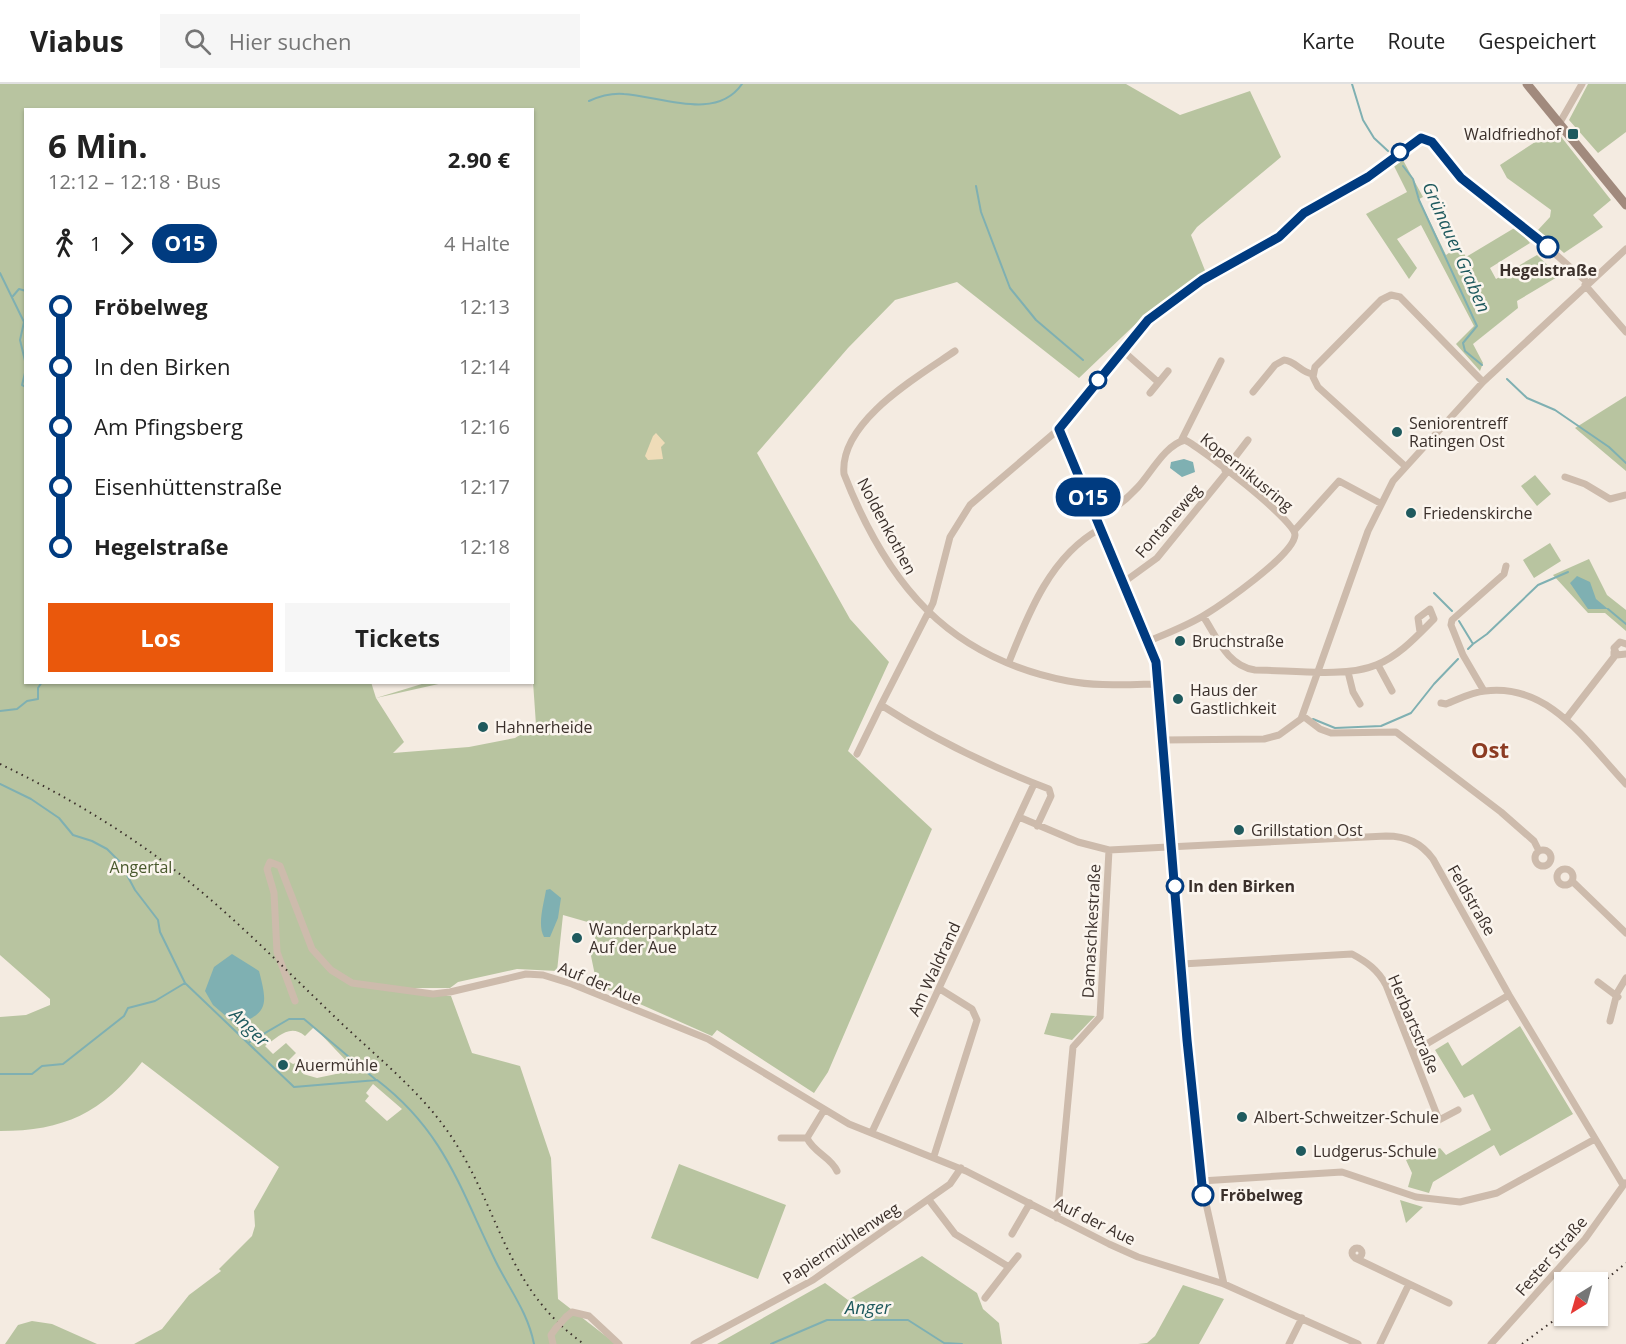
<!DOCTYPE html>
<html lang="de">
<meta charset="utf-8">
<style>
body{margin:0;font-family:"Open Sans",sans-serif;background:#f6f6f6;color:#222;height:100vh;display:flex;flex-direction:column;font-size:22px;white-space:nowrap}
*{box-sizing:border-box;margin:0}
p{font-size:20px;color:#767676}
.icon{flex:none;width:33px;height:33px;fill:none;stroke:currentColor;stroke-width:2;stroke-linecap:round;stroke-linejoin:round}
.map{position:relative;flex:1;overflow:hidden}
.side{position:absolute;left:24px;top:24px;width:510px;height:576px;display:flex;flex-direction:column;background:#fff;border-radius:0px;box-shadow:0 2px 4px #0004}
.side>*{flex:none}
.badge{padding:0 12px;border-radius:20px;font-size:21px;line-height:39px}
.needle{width:39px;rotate:217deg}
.fabs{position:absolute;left:1554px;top:1188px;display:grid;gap:12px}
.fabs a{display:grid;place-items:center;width:54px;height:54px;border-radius:0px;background:#fff;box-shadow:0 2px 4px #0004;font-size:30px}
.map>.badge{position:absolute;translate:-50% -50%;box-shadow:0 0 0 3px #fff}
.legs{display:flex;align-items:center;gap:9px;height:66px;padding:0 24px;font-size:20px}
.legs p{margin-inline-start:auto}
.headline{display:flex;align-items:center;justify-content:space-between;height:102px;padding:0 24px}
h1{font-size:33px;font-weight:700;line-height:45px}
.primary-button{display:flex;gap:12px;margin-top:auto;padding:12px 24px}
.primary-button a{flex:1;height:69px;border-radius:0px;background:#ea580c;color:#fff;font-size:24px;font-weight:700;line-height:69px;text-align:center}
.primary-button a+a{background:#f6f6f6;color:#222}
ul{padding:0 24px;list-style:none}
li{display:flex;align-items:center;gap:21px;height:60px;font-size:22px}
li i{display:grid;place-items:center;width:9px;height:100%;margin:0 8px;background:currentColor}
li i::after{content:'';width:15px;height:15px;margin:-8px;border:4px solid;border-radius:50%;background:#fff}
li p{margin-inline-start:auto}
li:first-child i{background:linear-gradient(#0000 50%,currentColor 0)}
li:last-child i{background:linear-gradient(currentColor 50%,#0000 0)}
header{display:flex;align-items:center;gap:36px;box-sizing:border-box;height:84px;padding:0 30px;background:#fff;border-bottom:2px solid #e0e0e0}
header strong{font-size:28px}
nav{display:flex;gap:33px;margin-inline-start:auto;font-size:21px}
.search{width:420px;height:54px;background:#f6f6f6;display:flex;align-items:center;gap:15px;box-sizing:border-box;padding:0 21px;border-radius:0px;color:#767676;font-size:22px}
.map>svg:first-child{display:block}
.green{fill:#b8c4a0;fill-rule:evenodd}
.sand{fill:#efdcb8}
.water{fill:#7fb0b2}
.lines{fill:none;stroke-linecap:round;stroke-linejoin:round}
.stream{stroke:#7fb0b2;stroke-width:2}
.minor{stroke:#cdbbac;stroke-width:7}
.secondary{stroke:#a18a7d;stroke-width:9}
.rail{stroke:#3b302b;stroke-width:2;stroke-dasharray:1.5 4.5;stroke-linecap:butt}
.minor-bridge{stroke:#cdbbac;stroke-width:7}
.line-1-casing{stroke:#fff;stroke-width:14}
.line-1{stroke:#003b80;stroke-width:9}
.poi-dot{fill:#1f5a5e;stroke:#fbf5ee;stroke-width:2}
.stop-1-dot{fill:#fff;stroke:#003b80;stroke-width:3}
.labels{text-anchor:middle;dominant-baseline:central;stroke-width:5;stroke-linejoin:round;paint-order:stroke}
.poi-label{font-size:16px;fill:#3b302b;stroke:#fbf5ee;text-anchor:start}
.stop-label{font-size:16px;font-weight:bold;fill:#3b302b;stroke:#fbf5ee;text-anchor:start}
.street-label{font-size:16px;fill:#3b302b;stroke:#fbf5ee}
.park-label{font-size:16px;fill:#4a5a2e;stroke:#fbf5ee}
.water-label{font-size:18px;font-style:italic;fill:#1f5a5e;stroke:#fbf5ee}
.district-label{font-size:22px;font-weight:bold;fill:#8c3b22;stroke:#fbf5ee}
</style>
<header>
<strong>Viabus</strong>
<div class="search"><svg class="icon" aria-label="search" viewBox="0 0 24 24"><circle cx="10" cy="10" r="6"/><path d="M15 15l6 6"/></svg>Hier suchen</div>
<nav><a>Karte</a><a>Route</a><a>Gespeichert</a></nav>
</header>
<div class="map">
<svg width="1626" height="1260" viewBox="0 0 1626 1260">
<rect width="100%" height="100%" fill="#f4ebe1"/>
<path class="green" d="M 0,0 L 1126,0 L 1180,31 L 1250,7 L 1281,73 L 1197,143 L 1191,151 L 1206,189 L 1144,232 L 1079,294 L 957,198 L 895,216 L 848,264 L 757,369 L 850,535 L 889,578 L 848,667 L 932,745 L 828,988 L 814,1009 L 717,946 L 712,952 L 597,901 L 591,872 L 598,841 L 563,831 L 557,887 L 517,885 L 458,898 L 450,904 L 412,904 L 429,912 L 451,912 L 472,969 L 520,982 L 551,1074 L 558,1215 L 616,1260 L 134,1260 L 162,1245 L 189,1211 L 221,1187 L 219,1185 L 252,1152 L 255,1142 L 254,1127 L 279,1083 L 142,978 C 102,1029 64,1047 0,1047 L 0,933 L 26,931 L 50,921 L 50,915 L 0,871 ZM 26,26 L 532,26 L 532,583 L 536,641 L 515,654 L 469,663 L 393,669 L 404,658 L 376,614 L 443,599 L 425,599 L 376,614 L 371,598 L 26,598 ZM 314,943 L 355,986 L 317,994 L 303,990 L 305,987 L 296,979 L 293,980 L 288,977 L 296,969 L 286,959 L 273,970 L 265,962 C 278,953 290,939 305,952 ZM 373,1000 L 402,1025 L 387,1037 L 365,1017 L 369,1012 L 366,1009 Z
M 1588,0 L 1626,0 L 1626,48 L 1598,69 L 1569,36 Z
M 1555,45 L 1611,116 L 1593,131 L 1603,143 L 1564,169 L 1538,146 L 1550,133 L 1551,126 L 1507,94 L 1500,81 Z
M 1403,76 L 1423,113 L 1419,115 L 1446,171 L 1459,162 L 1466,173 L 1516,143 L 1530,159 L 1490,184 L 1496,195 L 1537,171 L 1559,192 L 1517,217 L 1518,224 L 1473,260 L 1483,279 L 1480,287 L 1456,260 L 1474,242 L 1421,141 L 1397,155 L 1417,184 L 1409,195 L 1366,130 L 1407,108 L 1394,82 Z
M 1626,312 L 1626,387 L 1575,344 Z
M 1535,391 L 1551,410 L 1537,422 L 1521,402 Z
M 1550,459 L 1561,477 L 1534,494 L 1523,476 Z
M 1589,475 L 1607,511 L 1626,526 L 1626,547 L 1605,529 L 1588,529 L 1553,491 Z
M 1051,929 L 1095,932 L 1072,956 L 1044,950 Z
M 1520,942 L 1573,1030 L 1500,1072 L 1494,1061 L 1433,1098 L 1429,1109 L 1408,1103 L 1412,1089 L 1406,1076 L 1423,1061 L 1429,1068 L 1440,1064 L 1446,1071 L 1491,1046 L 1473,1010 L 1464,1014 L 1435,966 L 1448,958 L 1462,982 Z
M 679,1080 L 786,1121 L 758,1195 L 651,1154 Z
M 1400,1116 L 1423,1123 L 1406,1139 Z
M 922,1172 L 977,1209 L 983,1225 L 999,1239 L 1002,1260 L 717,1260 L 825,1199 L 848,1216 Z
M 1183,1201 L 1224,1215 L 1199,1260 L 1138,1260 L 1147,1259 L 1155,1252 Z
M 32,1237 L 52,1240 L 97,1260 L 5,1260 L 18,1241 Z"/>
<path class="sand" d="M 656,349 L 665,359 L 661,363 L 663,375 L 648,376 L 645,372 L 653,352 Z"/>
<path class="water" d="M 1184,375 L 1193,378 L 1195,388 L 1182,393 L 1170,384 L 1171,378 Z
M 1577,492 L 1590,498 L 1596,515 L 1608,525 L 1588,525 L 1570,499 Z
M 550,805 L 561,814 L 558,834 L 550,853 L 544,853 C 537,841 544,819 546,806 Z
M 232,870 L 259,887 C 267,918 270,931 235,940 L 213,921 L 205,907 L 214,883 Z"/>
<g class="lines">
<path class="stream" d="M 1352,0 L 1363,36 L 1374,54 L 1388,67
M 589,17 C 600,12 612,9 624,10 C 660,12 716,38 742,0
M 1403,82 L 1413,95 L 1419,116 L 1477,242 L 1463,259 L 1465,267 L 1482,281
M 976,102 L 981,128 L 1010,204 L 1036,236 L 1083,276
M 0,189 L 24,238 L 20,256 L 26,281
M 13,212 L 19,205 L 26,207
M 26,285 L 22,301 L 26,303
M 1507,295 L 1527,314 L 1555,326 L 1609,363 L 1626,379
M 1434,509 L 1452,527
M 1608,525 L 1626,540
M 1459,537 L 1473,560 L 1487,550 L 1538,501 L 1568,488
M 1468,565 L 1473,560
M 50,598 L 54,598
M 0,627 L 17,625 L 27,617 L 38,615 L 38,604 L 42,598
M 1313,635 L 1335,644 L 1381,642 L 1411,629 L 1434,600 L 1458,575
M 0,700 L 31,715 L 59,734 L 73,751 L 92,757 L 107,765 L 120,778 L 135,806 L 158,836 L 160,848 L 185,899 L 294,1003 L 377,996 C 445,1048 460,1105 496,1178 C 510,1206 528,1229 534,1260
M 248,959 L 289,935 L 304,935 L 375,995
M 0,990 L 32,990 L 42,982 L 63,980 L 124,932 L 128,924 L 155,917 L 185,899
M 771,1260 L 827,1236 L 908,1236 L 944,1259 L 962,1260"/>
<path class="minor" d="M 1559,40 L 1582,0
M 1585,201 L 1626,248
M 1122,266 L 1158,298
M 955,267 C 917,293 839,338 844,390 C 887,500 948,574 1068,597 C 1099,603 1129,600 1160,600
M 1253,308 L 1275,281 L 1284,276 C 1296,277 1301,289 1313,290
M 1150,309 L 1168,287
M 1059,345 L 1157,578 L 1201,1097 L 1224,1200
M 1181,357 L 1221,277
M 1405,382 L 1318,303 L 1313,293 L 1315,283 L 1381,216 L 1391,211 L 1400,213 L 1483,298
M 1225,386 L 1248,356
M 1565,393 L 1585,400 L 1610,415 L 1626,411
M 1096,435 C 1113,427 1125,417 1138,403 C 1151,389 1165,361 1185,356 C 1201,364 1295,436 1295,451 C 1294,471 1221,521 1203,532 C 1186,542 1168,549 1149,557
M 1294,447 L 1339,397 L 1380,419
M 1124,498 L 1157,474 L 1227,388
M 1203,532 C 1217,553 1227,582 1255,586 C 1288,586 1346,594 1376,581 C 1399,572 1417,552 1434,535 L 1430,525 L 1418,534 L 1420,548
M 1626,560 L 1620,558 L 1614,564 L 1617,571 L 1626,570
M 1009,578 C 1028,530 1051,471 1100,445
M 1378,581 L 1392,607
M 1348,588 L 1353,608 L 1360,620
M 1484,607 L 1463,571 L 1451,541 L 1452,536 L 1504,490 L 1506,482
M 1441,619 L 1446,620 C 1459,615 1472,608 1485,607 C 1550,599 1586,658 1626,700
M 1303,632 L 1320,645 L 1331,649 L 1396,648 L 1501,728 L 1534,757 L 1539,767
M 1566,635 L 1614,573 L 1614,568
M 1164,656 L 1264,655 L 1279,651 L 1301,635 L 1368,447 L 1393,397 L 1483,298 L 1626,165
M 857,670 L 881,621
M 1019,733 L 1078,758 L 1109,766 L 1386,752 C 1407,752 1421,759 1433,775 L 1509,911 L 1623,1101
M 1037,742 L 1051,712 L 1049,705 C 989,682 935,656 881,621 L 933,519 L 950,453 L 970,421 L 1059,345 L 1148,236 L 1202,196 L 1279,153 L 1304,129 L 1368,93 L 1415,56 L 1424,53 L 1461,94 L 1535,152 L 1588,199
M1535 774a8 8 0 1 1 16 0a8 8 0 1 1-16 0Z
M1557 793a8 8 0 1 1 16 0a8 8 0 1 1-16 0Z
M 1572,797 L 1626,849
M 1182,880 L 1352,870 C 1367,878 1378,886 1386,901 L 1439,1036 L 1458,1026
M 1598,898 L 1618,913
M 295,917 L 277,868 L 274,809 L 267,785 L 270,778 L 280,782 L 312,865 L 331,886 L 352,899 L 433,910 L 450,908 L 526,890 L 543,891 L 572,900 L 708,955 L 849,1040 L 966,1087 L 1109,1160 L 1138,1173 L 1224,1200 L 1358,1260
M 1610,937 L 1617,909 L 1626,894
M 1413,968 L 1509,911
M 872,1048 L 1034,700
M 781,1054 L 807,1054 L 824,1026
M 807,1054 C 814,1069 831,1073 837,1087
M 934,1072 L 977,936 L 972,925 L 940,905
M 1201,1097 L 1342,1088 L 1416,1113 L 1460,1118 L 1497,1109 L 1595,1055
M 929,1116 L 955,1150 L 1009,1183 L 1018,1172
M 1057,1134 L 1073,963 L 1100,933 L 1109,766
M 1012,1150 L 1030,1119
M1352 1169a5 5 0 1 1 10 0a5 5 0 1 1-10 0Z
M 1355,1174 L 1449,1219
M 985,1214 L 1009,1183
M 566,1233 L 572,1228 L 589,1232 L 619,1260
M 553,1260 L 551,1251 L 556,1244
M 694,1260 L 813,1196 L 950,1100 L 961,1084
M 1289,1260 L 1302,1234
M 1380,1260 L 1409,1200
M 1491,1260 L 1585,1155 L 1625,1099"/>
<path class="secondary" d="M 1527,0 L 1626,121"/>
<path class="rail" d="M 0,680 C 67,712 135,753 192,800 C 242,841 288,888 335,933 C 372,969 416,1003 446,1045 C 500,1120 502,1202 584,1260
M 1598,1202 L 1626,1179
M 1522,1260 L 1564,1229"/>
<path class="minor-bridge" d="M 556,1244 L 566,1233"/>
</g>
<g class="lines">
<defs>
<path id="line-1" d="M 1203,1111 L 1187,956 L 1156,578 L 1059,345 L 1148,236 L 1202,196 L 1279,153 L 1304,129 L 1368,93 L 1421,54 L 1432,58 L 1461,94 L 1548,163"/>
</defs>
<use href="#line-1" class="line-1-casing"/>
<use href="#line-1" class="line-1"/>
</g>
<g class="poi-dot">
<rect x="1567" y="44" width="12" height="12" rx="3"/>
<circle cx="1397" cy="348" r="6"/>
<circle cx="1411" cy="429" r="6"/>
<circle cx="1180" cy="557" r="6"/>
<circle cx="1178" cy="615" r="6"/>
<circle cx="483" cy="643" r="6"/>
<circle cx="1239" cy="746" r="6"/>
<circle cx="577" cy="854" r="6"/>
<circle cx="283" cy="981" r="6"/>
<circle cx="1242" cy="1033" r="6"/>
<circle cx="1301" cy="1067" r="6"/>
</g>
<g class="stop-1-dot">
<circle cx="1400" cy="68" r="8"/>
<circle cx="1548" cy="163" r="10"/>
<circle cx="1098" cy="296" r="8"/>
<circle cx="1175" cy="802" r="8"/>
<circle cx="1203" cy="1111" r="10"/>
</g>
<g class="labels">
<g class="poi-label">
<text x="1561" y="50" text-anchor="end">Waldfriedhof</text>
<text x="1409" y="339">Seniorentreff<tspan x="1409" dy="18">Ratingen Ost</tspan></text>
<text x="1423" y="429">Friedenskirche</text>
<text x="1192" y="557">Bruchstraße</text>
<text x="1190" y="606">Haus der<tspan x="1190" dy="18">Gastlichkeit</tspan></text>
<text x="495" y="643">Hahnerheide</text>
<text x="1251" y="746">Grillstation Ost</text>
<text x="589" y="845">Wanderparkplatz<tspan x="589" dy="18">Auf der Aue</tspan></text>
<text x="295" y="981">Auermühle</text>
<text x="1254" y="1033">Albert-Schweitzer-Schule</text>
<text x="1313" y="1067">Ludgerus-Schule</text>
</g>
<g class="stop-label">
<text x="1548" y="186" text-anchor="middle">Hegelstraße</text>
<text x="1188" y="802">In den Birken</text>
<text x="1220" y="1111">Fröbelweg</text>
</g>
<g class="street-label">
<text transform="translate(1247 388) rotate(39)">Kopernikusring</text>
<text transform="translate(1168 437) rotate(-49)">Fontaneweg</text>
<text transform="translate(887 442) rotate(62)">Noldenkothen</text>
<text transform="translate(1472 816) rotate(60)">Feldstraße</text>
<text transform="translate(1091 847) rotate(-87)">Damaschkestraße</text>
<text transform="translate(934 885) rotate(-65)">Am Waldrand</text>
<text transform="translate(600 899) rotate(22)">Auf der Aue</text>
<text transform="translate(1414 940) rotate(67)">Herbartstraße</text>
<text transform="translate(1095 1137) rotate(26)">Auf der Aue</text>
<text transform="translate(841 1159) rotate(-33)">Papiermühlenweg</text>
<text transform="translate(1551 1172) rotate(-49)">Fester Straße</text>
</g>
<g class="park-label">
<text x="141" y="783">Angertal</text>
</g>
<g class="water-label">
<text transform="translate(1457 163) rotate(66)">Grünauer Graben</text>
<text transform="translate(250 943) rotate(44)">Anger</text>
<text x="868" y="1223">Anger</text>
</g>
<g class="district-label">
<text x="1490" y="665">Ost</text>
</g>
</g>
</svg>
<div class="fabs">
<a><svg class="needle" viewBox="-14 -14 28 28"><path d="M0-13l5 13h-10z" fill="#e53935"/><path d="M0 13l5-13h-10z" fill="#767676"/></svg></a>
</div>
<b class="badge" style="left:1088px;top:413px;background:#003b80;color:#fff">O15</b>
<section class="side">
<div class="headline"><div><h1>6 Min.</h1><p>12:12 – 12:18 · Bus</p></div><b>2.90 €</b></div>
<div class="legs"><svg class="icon" aria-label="walk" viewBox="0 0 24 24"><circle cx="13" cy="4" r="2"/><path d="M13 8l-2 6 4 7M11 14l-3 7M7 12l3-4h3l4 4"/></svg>1<svg class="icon" aria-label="forward" viewBox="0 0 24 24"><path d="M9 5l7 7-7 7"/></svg><b class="badge" style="background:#003b80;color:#fff">O15</b><p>4 Halte</p></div>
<ul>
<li><i style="color:#003b80"></i><b>Fröbelweg</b><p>12:13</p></li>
<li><i style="color:#003b80"></i><span>In den Birken</span><p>12:14</p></li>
<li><i style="color:#003b80"></i><span>Am Pfingsberg</span><p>12:16</p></li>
<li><i style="color:#003b80"></i><span>Eisenhüttenstraße</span><p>12:17</p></li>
<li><i style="color:#003b80"></i><b>Hegelstraße</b><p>12:18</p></li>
</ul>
<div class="primary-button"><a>Los</a><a>Tickets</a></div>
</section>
</div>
